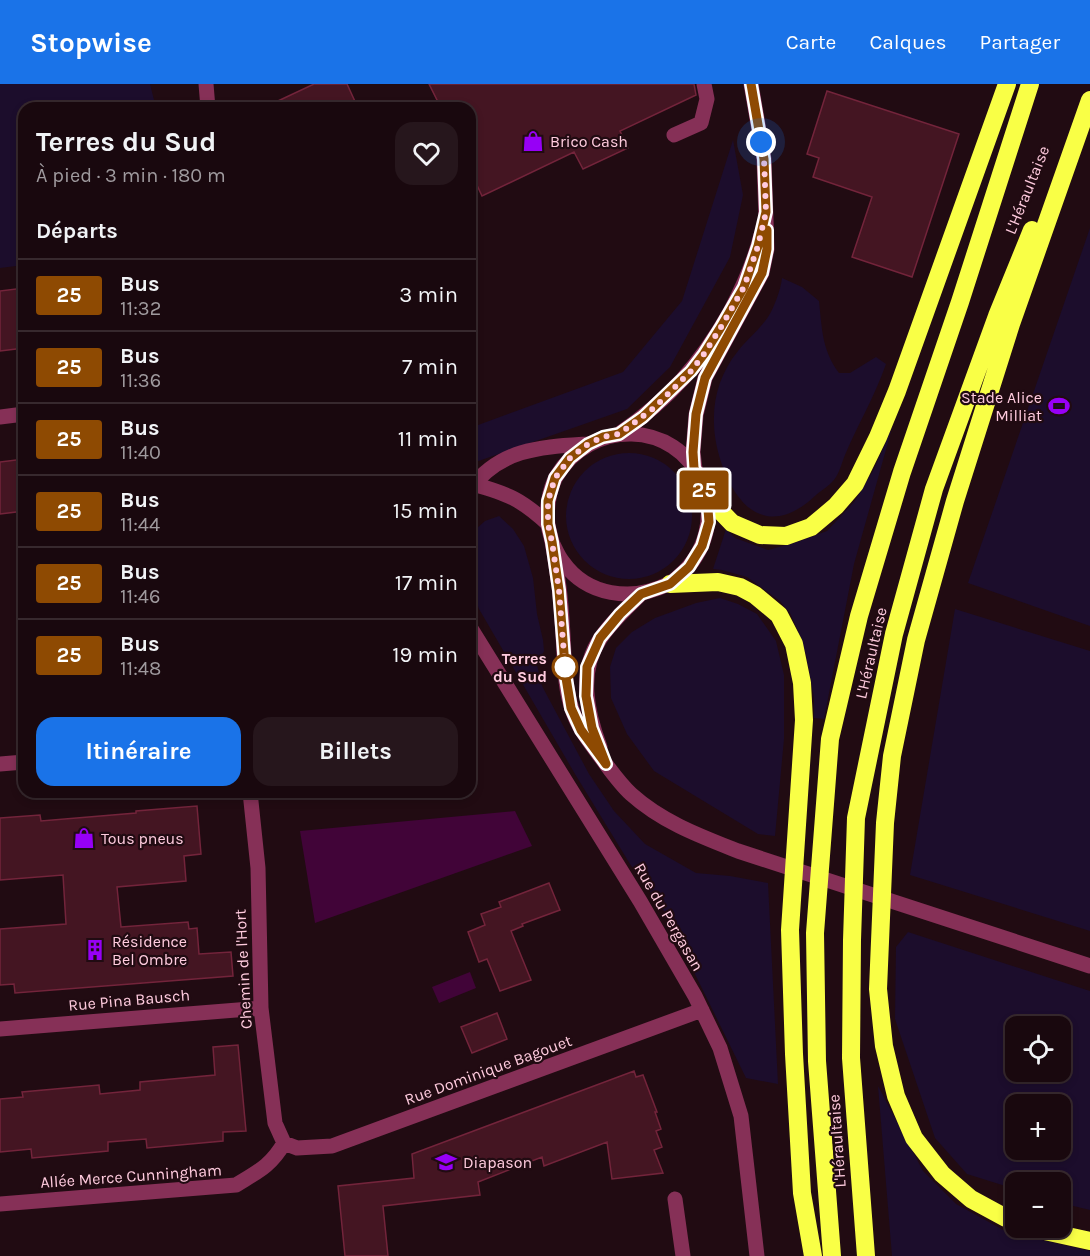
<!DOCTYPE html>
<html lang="fr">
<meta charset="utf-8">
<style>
body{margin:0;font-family:Karla,sans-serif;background:#26161c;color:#f1f3f6;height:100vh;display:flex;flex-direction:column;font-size:22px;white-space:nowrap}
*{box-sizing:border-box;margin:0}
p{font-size:20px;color:#9f9a9e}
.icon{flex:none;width:33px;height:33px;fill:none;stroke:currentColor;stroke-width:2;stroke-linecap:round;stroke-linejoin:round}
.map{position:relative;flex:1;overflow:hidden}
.sheet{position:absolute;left:18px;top:18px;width:458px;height:696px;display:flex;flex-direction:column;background:#19080e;border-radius:18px;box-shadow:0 3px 9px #0003,0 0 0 2px #37292e}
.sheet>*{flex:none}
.badge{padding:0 12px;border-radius:4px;font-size:21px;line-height:39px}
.fabs{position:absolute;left:1005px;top:932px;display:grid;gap:12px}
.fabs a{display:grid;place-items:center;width:66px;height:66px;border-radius:12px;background:#19080e;box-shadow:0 3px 9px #0003,0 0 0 2px #37292e;font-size:30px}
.you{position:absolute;width:30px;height:30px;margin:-15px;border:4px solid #fff;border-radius:50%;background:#1a73e8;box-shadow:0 0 0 9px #1a73e833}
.map>.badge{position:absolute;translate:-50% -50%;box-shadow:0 0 0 3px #fff}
h2{padding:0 18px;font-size:22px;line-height:54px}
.round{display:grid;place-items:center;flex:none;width:63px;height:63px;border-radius:18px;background:#26161c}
.summary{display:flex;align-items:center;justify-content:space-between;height:102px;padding:0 18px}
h1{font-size:28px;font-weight:700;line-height:45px}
.cta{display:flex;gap:12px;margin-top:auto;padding:12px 18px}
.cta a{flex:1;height:69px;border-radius:18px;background:#1a73e8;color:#fff;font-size:24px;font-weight:700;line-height:69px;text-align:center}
.cta a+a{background:#26161c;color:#f1f3f6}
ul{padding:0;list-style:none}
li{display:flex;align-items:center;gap:18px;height:72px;padding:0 18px;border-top:2px solid #37292e}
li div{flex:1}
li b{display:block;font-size:22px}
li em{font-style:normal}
li .badge{min-width:66px;font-weight:700;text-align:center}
header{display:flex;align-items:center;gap:36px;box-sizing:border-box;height:84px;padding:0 30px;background:#1a73e8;color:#fff}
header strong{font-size:28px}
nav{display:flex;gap:33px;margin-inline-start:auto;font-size:21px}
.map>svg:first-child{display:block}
.green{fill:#1c0d2c;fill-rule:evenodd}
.water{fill:#410438}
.building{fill:#441522;stroke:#73243b;stroke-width:1.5}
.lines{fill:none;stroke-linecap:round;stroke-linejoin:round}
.minor{stroke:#863057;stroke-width:15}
.highway{stroke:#f9ff46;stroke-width:18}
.line-casing{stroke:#fff;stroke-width:14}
.line{stroke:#8e4a02;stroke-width:9}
.walk{stroke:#ffcbde;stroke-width:6;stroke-dasharray:0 10.8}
.stop-dot{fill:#fff;stroke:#8e4a02;stroke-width:3}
.labels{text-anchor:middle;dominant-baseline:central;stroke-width:4.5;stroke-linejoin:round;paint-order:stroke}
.poi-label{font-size:16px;fill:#ffcbde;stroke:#210b12;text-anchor:start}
.street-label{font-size:16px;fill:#ffcbde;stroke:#210b12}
.stop-label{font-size:16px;font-weight:bold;fill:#ffcbde;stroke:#210b12;text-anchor:end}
</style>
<header>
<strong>Stopwise</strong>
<nav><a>Carte</a><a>Calques</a><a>Partager</a></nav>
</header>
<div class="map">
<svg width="1090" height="1172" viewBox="0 0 1090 1172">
<rect width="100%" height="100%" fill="#210b12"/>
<path class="green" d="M 0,0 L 150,0 L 156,24 L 24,24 L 24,181 L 0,184 Z
M 733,56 L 743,111 L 730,173 L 670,283 L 627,325 L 470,380 L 470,344 L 623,288 L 682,217 Z
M 1090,144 L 1090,542 L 968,499 Z
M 782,194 L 802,203 L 819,217 C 822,245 822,266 839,289 L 850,289 L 876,273 L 886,280 C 875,312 858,340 845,371 C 842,378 840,387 836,393 C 832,400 822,406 816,411 C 803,424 782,437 763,431 C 732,423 714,368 714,339 C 713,313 721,288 738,267 C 747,255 760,245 768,233 C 774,224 781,205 782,194 Z
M 892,344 L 854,480 L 824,635 L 814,634 L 814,614 L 806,571 L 798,547 L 790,529 L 780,517 L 747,493 L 722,486 L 713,485 L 726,445 L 735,454 L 768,466 L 797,458 L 827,447 L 855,417 L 874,385 Z
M566 432a63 63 0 1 1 126 0a63 63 0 1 1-126 0Z
M 499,432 L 513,445 L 524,462 L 533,494 L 537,530 L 543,556 L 544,567 L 537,581 L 542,602 L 589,690 L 614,727 L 645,760 L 696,789 L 730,792 L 768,799 L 778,1000 L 746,994 L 664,827 L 630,780 L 575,690 L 479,525 L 470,500 L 470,456 L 476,445 L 485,437 Z
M 720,514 L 738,520 L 757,530 L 776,557 L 784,591 L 784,655 L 775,752 L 758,750 L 654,687 L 627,650 L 611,614 L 610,583 L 616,564 L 632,548 L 655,534 L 696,519 Z
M 955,525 L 1090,567 L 1090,847 L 910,791 Z
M 908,848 L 1090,907 L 1090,1126 L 1061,1119 L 1060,1098 L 1016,1098 L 1015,1105 L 967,1090 L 935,1054 L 895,935 L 896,863 ZM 1016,942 L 1060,942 L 1060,987 L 1016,987 ZM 1016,1020 L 1060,1020 L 1060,1065 L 1016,1065 Z
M 878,1002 L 923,1087 L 956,1120 L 1007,1148 L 1090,1167 L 1090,1172 L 892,1172 Z"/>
<path class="water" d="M 515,727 L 532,762 L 315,839 L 300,747 Z
M 470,888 L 476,904 L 439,919 L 432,903 Z"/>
<path class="building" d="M 314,0 L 347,0 L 358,24 L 263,24 Z
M 429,0 L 694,0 L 696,11 L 620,47 L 628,64 L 583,85 L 574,68 L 482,112 L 470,86 L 470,24 L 441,24 Z
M 827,7 L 959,50 L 912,193 L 852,173 L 872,113 L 813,93 L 819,74 L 807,70 Z
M 24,204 L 24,264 L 0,267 L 0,207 Z
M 24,375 L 24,427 L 0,430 L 0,378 Z
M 197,722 L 201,770 L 184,772 L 186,797 L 117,803 L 121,843 L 188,838 L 189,845 L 197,844 L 199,870 L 231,868 L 233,892 L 15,909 L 14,900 L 0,901 L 0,845 L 66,840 L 63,791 L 0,796 L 0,734 L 40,731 L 41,737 L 136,729 L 136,727 Z
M 549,799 L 560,826 L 522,840 L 523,842 L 511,847 L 531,896 L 500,907 L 487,875 L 479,878 L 468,848 L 485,841 L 481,830 L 501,823 L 499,818 Z
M 497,929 L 507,955 L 472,969 L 461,943 Z
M 238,961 L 246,1047 L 223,1048 L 223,1057 L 147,1064 L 146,1055 L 108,1058 L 108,1067 L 32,1074 L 31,1065 L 0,1068 L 0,1015 L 23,1013 L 22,1008 L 99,1001 L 100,1010 L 140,1006 L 140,998 L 215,991 L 213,963 Z
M 634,987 L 636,993 L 643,991 L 657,1028 L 655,1028 L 661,1045 L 656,1047 L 662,1063 L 654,1066 L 663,1089 L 612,1095 L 607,1058 L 544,1082 L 542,1073 L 478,1098 L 480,1111 L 383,1122 L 388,1172 L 345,1172 L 338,1102 L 414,1094 L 412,1070 Z"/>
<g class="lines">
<path class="minor" d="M 206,0 L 208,24
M 674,51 L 701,39 L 707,15 L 704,0
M 0,333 L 24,330
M 619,350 C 669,315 700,281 730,228 C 743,203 754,178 761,151
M 695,385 L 693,368 L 696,331 L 705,294 L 762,189 L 767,165 L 764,75 L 751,0
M 473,400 C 508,410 521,415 548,440
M 470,405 C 501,364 541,363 588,360
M 552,458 C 555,464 558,472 563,478 C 587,512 632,518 668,500 C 672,498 676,495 679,492 C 706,469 716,431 702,398 C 675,335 590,335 556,393 C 549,406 546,426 548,441 C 549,447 551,453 552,458 C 555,473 557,488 559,503 C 562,526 563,548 564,571 C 565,589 566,608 572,625 C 577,642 588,656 599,671 C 609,684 619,699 631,710 C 662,738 700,752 738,767 L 1090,882
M 470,543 L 640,817 L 695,912 L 720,964 L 741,1032 L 757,1172
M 600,663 C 587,628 578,588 600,555 C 611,538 627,524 641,510
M 0,680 L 24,678
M 250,708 L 258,784 L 261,924 L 275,1039 L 284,1059
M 0,945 L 261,924
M 284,1059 L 297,1064 L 332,1062 L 702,926
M 675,1115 L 683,1172
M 0,1120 L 236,1101 C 257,1088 271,1082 284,1059"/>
<path class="highway" d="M 707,413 L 732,439 L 760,451 L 786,452 L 811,443 L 836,422 L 855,400 L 878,353 L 897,307 L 1007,0
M 670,500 L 718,498 L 740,503 L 755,511 L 779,531 L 794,560 L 802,599 L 804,636 L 790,846 L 794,970 L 802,1109 L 813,1172
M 1016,1138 L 1006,1134 L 971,1115 L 942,1090 L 914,1054 L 896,1012 L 884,962 L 878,905 L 885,739 L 892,672 L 916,556 L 955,417 L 1011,240 L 1090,16
M 1030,1143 L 1040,1146 L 1090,1157
M 832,1172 L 817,977 L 815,849 L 830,655 L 859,532 L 902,388 L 960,218 L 1030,0
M 866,1172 L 851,974 L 852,856 L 856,734 L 894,550 L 934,405 L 997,232 L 1032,146"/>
</g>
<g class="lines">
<defs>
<path id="line" d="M 751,0 L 764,75 L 766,128 L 758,162 L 744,203 L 721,243 L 704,270 L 691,287 L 643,333 L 619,350 L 603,353 L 588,360 L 570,374 L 555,394 L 548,417 L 548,440 L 552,458 L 559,506 L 566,594 L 571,624 L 581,646 L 606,680 L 592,644 L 586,612 L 587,583 L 600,554 L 620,530 L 641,510 L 670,500 L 689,483 L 702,462 L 709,438 L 707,413 L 702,398 L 694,384 L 693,368 L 696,330 L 705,294 L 762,189 L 767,165 L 767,146"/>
</defs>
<use href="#line" class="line-casing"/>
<use href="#line" class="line"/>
<path class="walk" d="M 565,583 L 559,506 L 552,458 L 548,440 L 548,417 L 555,394 L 570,374 L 588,360 L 603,353 L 619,350 L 654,324 L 691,287 L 704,270 L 721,243 L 744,203 L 758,162 L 766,128 L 764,75 L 761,58"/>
</g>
<defs>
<symbol id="shop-bare" viewBox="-9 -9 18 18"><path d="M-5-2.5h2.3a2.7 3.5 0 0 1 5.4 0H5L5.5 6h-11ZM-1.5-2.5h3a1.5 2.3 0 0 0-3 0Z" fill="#9700f6" stroke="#210b12" stroke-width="2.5" paint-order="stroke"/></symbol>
<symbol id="stadium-bare" viewBox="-9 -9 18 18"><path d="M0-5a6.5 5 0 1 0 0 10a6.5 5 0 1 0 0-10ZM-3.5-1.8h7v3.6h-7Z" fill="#9700f6" stroke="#210b12" stroke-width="2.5" paint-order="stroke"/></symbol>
<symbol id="building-bare" viewBox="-9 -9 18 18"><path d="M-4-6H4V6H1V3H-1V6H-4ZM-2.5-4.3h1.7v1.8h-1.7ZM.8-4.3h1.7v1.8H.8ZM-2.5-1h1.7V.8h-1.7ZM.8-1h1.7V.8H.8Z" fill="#9700f6" stroke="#210b12" stroke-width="2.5" paint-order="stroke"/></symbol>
<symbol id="school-bare" viewBox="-9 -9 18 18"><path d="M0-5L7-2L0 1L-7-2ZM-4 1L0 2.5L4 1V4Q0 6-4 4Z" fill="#9700f6" stroke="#210b12" stroke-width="2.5" paint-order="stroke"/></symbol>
</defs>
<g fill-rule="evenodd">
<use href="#shop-bare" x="518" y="42" width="30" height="30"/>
<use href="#stadium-bare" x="1044" y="307" width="30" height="30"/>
<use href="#shop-bare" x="69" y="739" width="30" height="30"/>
<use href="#building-bare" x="80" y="851" width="30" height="30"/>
<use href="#school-bare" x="431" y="1063" width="30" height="30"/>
</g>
<circle class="stop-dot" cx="565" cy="583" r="12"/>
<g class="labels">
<g class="poi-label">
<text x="550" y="57">Brico Cash</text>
<text x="1042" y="313" text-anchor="end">Stade Alice<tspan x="1042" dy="18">Milliat</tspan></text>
<text x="101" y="754">Tous pneus</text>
<text x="112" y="857">Résidence<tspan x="112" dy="18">Bel Ombre</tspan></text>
<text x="463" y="1078">Diapason</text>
</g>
<g class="street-label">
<text transform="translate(1027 106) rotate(-68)">L'Héraultaise</text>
<text transform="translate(871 569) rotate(-77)">L'Héraultaise</text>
<text transform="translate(669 833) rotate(60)">Rue du Pergasan</text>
<text transform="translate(243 885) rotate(-93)">Chemin de l'Hort</text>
<text transform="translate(129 916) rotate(-5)">Rue Pina Bausch</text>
<text transform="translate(488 986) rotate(-20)">Rue Dominique Bagouet</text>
<text transform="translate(837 1057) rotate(-94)">L'Héraultaise</text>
<text transform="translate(131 1092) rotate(-4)">Allée Merce Cunningham</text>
</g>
<g class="stop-label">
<text x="547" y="574">Terres<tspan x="547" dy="18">du Sud</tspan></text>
</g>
</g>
</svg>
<div class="fabs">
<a><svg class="icon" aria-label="locate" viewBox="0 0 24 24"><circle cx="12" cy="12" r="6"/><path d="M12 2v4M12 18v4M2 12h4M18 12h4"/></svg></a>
<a>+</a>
<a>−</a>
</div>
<div class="you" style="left:761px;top:58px"></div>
<b class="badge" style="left:704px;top:406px;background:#8e4a02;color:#fff">25</b>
<section class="sheet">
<div class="summary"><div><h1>Terres du Sud</h1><p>À pied · 3 min · 180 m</p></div><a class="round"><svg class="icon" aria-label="heart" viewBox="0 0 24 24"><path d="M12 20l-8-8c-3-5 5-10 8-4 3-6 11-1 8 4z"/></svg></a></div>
<h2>Départs</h2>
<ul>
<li><span class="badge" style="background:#8e4a02;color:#fff">25</span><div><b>Bus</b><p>11:32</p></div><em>3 min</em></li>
<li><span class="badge" style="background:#8e4a02;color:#fff">25</span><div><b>Bus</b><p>11:36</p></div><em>7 min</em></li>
<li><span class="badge" style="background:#8e4a02;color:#fff">25</span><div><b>Bus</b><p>11:40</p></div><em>11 min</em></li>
<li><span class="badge" style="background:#8e4a02;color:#fff">25</span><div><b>Bus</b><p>11:44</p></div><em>15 min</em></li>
<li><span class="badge" style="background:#8e4a02;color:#fff">25</span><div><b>Bus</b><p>11:46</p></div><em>17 min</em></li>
<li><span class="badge" style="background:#8e4a02;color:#fff">25</span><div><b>Bus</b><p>11:48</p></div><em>19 min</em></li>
</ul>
<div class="cta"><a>Itinéraire</a><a>Billets</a></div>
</section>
</div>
